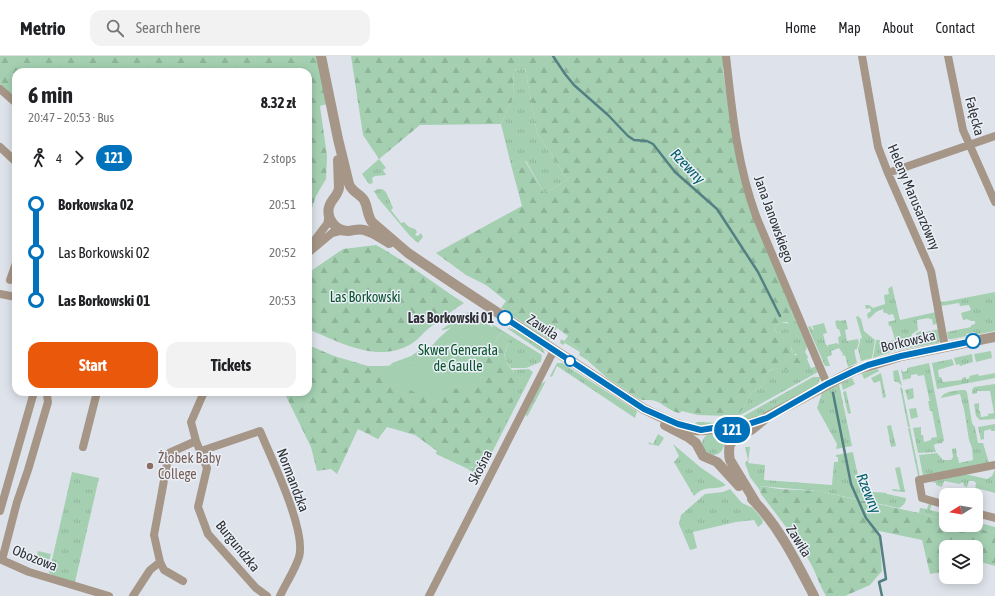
<!DOCTYPE html>
<meta charset="utf-8">
<style>
body{margin:0;font-family:"Asap Condensed",sans-serif;background:#f2f2f2;color:#202124;height:100vh;display:flex;flex-direction:column;font-size:15px;white-space:nowrap}
*{box-sizing:border-box;margin:0}
p{font-size:13px;color:#757577}
.icon{flex:none;width:22px;height:22px;fill:none;stroke:currentColor;stroke-width:2;stroke-linecap:round;stroke-linejoin:round}
.map{position:relative;flex:1;overflow:hidden}
.sheet{position:absolute;left:12px;top:12px;width:300px;height:328px;display:flex;flex-direction:column;background:#fff;border-radius:12px;box-shadow:0 2px 10px #0003}
.sheet>*{flex:none}
.badge{padding:0 8px;border-radius:13px;font-size:14px;line-height:26px}
.needle{width:26px;rotate:259deg}
.controls{position:absolute;left:939px;top:432px;display:grid;gap:8px}
.controls a{display:grid;place-items:center;width:44px;height:44px;border-radius:8px;background:#fff;box-shadow:0 2px 10px #0003;font-size:20px}
.map>.badge{position:absolute;translate:-50% -50%;box-shadow:0 0 0 2px #fff}
.legs{display:flex;align-items:center;gap:6px;height:44px;padding:0 16px;font-size:13px}
.legs p{margin-inline-start:auto}
.overview{display:flex;align-items:center;justify-content:space-between;height:68px;padding:0 16px}
h1{font-size:22px;font-weight:700;line-height:30px}
.primary-button{display:flex;gap:8px;margin-top:auto;padding:8px 16px}
.primary-button a{flex:1;height:46px;border-radius:12px;background:#ea580c;color:#fff;font-size:16px;font-weight:700;line-height:46px;text-align:center}
.primary-button a+a{background:#f2f2f2;color:#202124}
ul{padding:0 16px;list-style:none}
li{display:flex;align-items:center;gap:14px;height:48px;font-size:15px}
li i{display:grid;place-items:center;width:6px;height:100%;margin:0 5px;background:currentColor}
li i::after{content:'';width:10px;height:10px;margin:-5px;border:3px solid;border-radius:50%;background:#fff}
li p{margin-inline-start:auto}
li:first-child i{background:linear-gradient(#0000 50%,currentColor 0)}
li:last-child i{background:linear-gradient(currentColor 50%,#0000 0)}
header{display:flex;align-items:center;gap:24px;box-sizing:border-box;height:56px;padding:0 20px;background:#fff;border-bottom:1px solid #e0e0e0}
header strong{font-size:19px}
nav{display:flex;gap:22px;margin-inline-start:auto;font-size:14px}
.search{width:280px;height:36px;background:#f2f2f2;display:flex;align-items:center;gap:10px;box-sizing:border-box;padding:0 14px;border-radius:12px;color:#757577;font-size:15px}
.map>svg:first-child{display:block}
.grass{fill:url(#grass-tufts)}
.forest{fill:url(#forest-firs)}
.park{fill:#a4d0b1}
.lines{fill:none;stroke-linecap:round;stroke-linejoin:round}
.stream{stroke:#548083;stroke-width:2.5}
.minor{stroke:#a69687;stroke-width:8}
.tertiary{stroke:#a69687;stroke-width:10}
.line-1-casing{stroke:#fff;stroke-width:9}
.line-1{stroke:#0072bc;stroke-width:6}
.stop-1-dot{fill:#fff;stroke:#0072bc;stroke-width:2}
.education-dot{fill:#8d6e63;stroke:#ebf0f8;stroke-width:1.5}
.labels{text-anchor:middle;dominant-baseline:central;stroke-width:3;stroke-linejoin:round;paint-order:stroke}
.street-label{font-size:14px;fill:#303235;stroke:#ebf0f8}
.park-label{font-size:14px;fill:#0c552e;stroke:#ebf0f8}
.stop-label{font-size:14px;font-weight:bold;fill:#303235;stroke:#ebf0f8;text-anchor:end}
.education-label{font-size:14px;fill:#785e54;stroke:#ebf0f8;text-anchor:start}
.water-label{font-size:15px;font-style:italic;fill:#046165;stroke:#ebf0f8}
</style>
<header>
<strong>Metrio</strong>
<div class="search"><svg class="icon" aria-label="search" viewBox="0 0 24 24"><circle cx="10" cy="10" r="6"/><path d="M15 15l6 6"/></svg>Search here</div>
<nav><a>Home</a><a>Map</a><a>About</a><a>Contact</a></nav>
</header>
<div class="map">
<svg width="995" height="540" viewBox="0 0 995 540">
<defs>
<pattern id="grass-tufts" width="24" height="20" patternUnits="userSpaceOnUse"><rect width="24" height="20" fill="#a4d0b1"/><path d="M3 7l-1-3M5 7V3M7 7l1-3M15 17l-1-3M17 17v-4M19 17l1-3" fill="none" stroke="#8eb399"/></pattern>
<pattern id="forest-firs" width="22" height="20" patternUnits="userSpaceOnUse"><rect width="22" height="20" fill="#a4d0b1"/><path d="M5 1l3.5 6h-7zM16 11l3.5 6h-7z" fill="#8eb399"/></pattern>
</defs>
<rect width="100%" height="100%" fill="#dee3eb"/>
<path class="grass" d="M 525,12 L 537,77 L 568,124 L 544,137 L 526,105 L 511,109 L 501,68 L 514,40 L 513,14 Z
M 379,103 L 386,112 L 383,114 L 386,119 L 375,120 L 372,122 L 373,127 L 369,128 L 362,118 Z
M 378,133 L 382,133 L 386,136 L 393,152 L 391,154 L 401,167 L 404,166 L 409,171 L 415,173 L 417,176 L 415,179 L 418,180 L 421,177 L 423,181 L 418,187 L 410,180 L 378,142 L 374,135 Z
M 892,230 L 900,264 L 936,256 L 938,267 L 933,269 L 932,263 L 929,263 L 929,262 L 917,264 L 918,274 L 912,278 L 911,281 L 913,282 L 916,281 L 916,277 L 921,275 L 922,277 L 939,273 L 941,284 L 938,287 L 897,294 L 873,302 L 876,284 L 880,284 L 880,287 L 895,284 L 891,270 L 889,270 L 888,266 L 895,264 L 893,258 L 888,259 L 887,257 L 884,257 L 883,253 C 874,255 874,260 868,263 L 867,258 L 871,255 L 870,252 L 866,253 L 865,249 L 869,249 L 873,252 L 885,248 L 884,239 L 889,238 L 888,233 Z
M 995,236 L 995,275 L 975,279 L 975,276 L 966,278 L 967,280 L 952,283 L 948,283 L 947,276 L 971,271 L 971,269 L 975,268 L 975,265 L 971,265 L 967,263 L 963,264 L 961,257 L 971,254 L 969,249 L 960,250 L 959,247 L 941,250 L 940,245 L 943,246 Z
M 792,254 L 807,291 L 805,296 L 808,301 L 807,303 L 811,312 L 817,310 L 818,316 L 735,362 L 743,353 L 751,337 L 762,330 C 764,327 764,321 766,318 C 771,311 787,311 794,314 L 797,298 L 793,298 L 791,290 L 777,277 L 774,272 L 781,266 L 790,268 L 795,266 L 791,255 Z
M 468,256 L 481,259 L 481,263 L 475,259 C 467,263 449,274 442,274 L 442,273 Z
M 858,260 L 861,263 L 864,275 L 875,284 L 872,302 L 861,305 L 858,293 L 860,286 L 860,283 L 862,282 L 856,261 Z
M 839,264 L 839,265 L 846,264 L 848,273 L 845,274 L 847,285 L 858,283 L 859,286 L 857,293 L 854,294 L 857,307 L 848,311 L 845,299 L 842,300 L 843,298 L 839,292 L 831,295 L 832,299 L 827,301 L 830,310 L 825,310 L 808,271 L 810,270 L 813,274 L 814,274 L 812,270 L 824,267 L 827,277 L 823,278 L 826,289 L 827,289 L 828,292 L 828,289 L 837,287 L 839,289 L 838,281 L 841,280 L 839,273 L 837,273 L 835,265 Z
M 492,268 L 542,299 L 541,306 L 526,312 L 511,312 C 501,301 505,296 510,283 L 493,272 Z
M 508,272 L 515,274 L 542,291 L 545,298 L 508,273 Z
M 561,283 L 564,285 L 565,284 L 589,300 L 587,304 L 579,299 L 580,296 L 565,287 L 563,289 L 560,287 Z
M 424,291 L 428,293 C 419,303 404,309 390,310 L 392,307 L 411,300 Z
M 991,295 L 992,302 L 976,306 L 974,298 Z
M 972,298 L 973,306 L 960,310 L 959,308 L 956,309 L 954,302 Z
M 952,303 L 954,309 L 938,314 L 939,321 L 941,321 L 943,326 L 962,324 L 962,322 L 966,321 L 966,323 L 970,322 L 969,320 L 978,318 L 979,320 L 995,317 L 995,322 L 937,333 L 932,307 Z
M 557,307 L 562,307 L 637,355 L 635,362 L 557,310 L 552,321 L 550,320 Z
M 929,307 L 944,384 L 942,387 L 935,388 L 934,390 L 936,396 L 918,397 L 913,372 L 921,371 L 921,379 L 923,379 L 924,386 L 931,384 L 931,382 L 937,381 L 932,355 L 930,355 L 928,345 L 930,345 L 929,342 L 924,319 L 918,320 L 917,318 L 911,319 L 911,322 L 903,324 L 901,313 L 903,316 L 907,315 L 907,312 Z
M 529,313 L 533,316 L 480,420 L 466,412 L 473,412 L 514,316 L 512,314 Z
M 877,313 L 879,315 L 864,323 L 862,318 Z
M 898,314 L 902,330 L 899,327 L 894,325 L 893,315 Z
M 881,317 L 886,341 L 883,342 L 880,325 L 874,327 L 871,322 Z
M 813,321 L 821,321 L 817,329 L 758,362 L 741,367 L 740,362 Z
M 852,322 L 855,328 L 843,334 L 841,327 Z
M 546,325 L 527,361 L 526,358 L 541,328 Z
M 839,328 L 852,390 L 836,393 L 837,388 L 817,352 L 822,337 Z
M 995,328 L 995,363 L 980,364 L 976,360 L 974,348 L 979,347 L 979,355 L 980,355 L 981,361 L 988,360 L 988,358 L 994,357 L 990,335 L 977,335 L 977,337 L 972,338 L 972,334 L 974,331 Z
M 900,331 L 902,332 L 910,371 L 908,371 Z
M 913,332 L 914,342 L 908,344 L 905,334 Z
M 962,334 L 965,334 L 967,336 L 972,367 L 975,371 L 978,387 L 983,387 L 989,407 L 923,420 L 919,399 L 937,397 L 943,404 L 951,404 L 956,411 L 951,404 L 953,401 L 952,393 L 956,392 L 957,401 L 958,401 L 959,407 L 973,404 L 972,392 L 969,384 L 964,353 L 960,338 L 941,342 C 943,335 955,335 962,334 Z
M 846,335 L 851,357 L 848,358 L 843,336 Z
M 916,352 L 918,361 L 911,363 L 909,353 Z
M 697,366 L 722,367 L 732,369 L 702,372 L 694,369 Z
M 995,368 L 995,375 L 991,375 L 991,373 L 984,375 L 984,383 L 981,384 L 978,371 Z
M 891,369 L 896,390 L 891,391 L 887,370 Z
M 908,372 L 910,372 L 920,421 L 916,422 L 918,420 Z
M702 388a11 11 0 1 1 22 0a11 11 0 1 1-22 0Z
M 658,378 L 664,382 L 659,390 L 649,388 L 648,386 L 653,388 Z
M 673,388 L 700,411 L 726,429 C 712,436 708,427 694,440 L 674,406 L 679,400 Z
M 745,391 L 750,391 L 748,407 L 765,409 L 764,424 L 832,429 L 834,406 L 838,406 L 838,401 L 836,401 L 836,399 L 853,396 L 861,435 L 886,437 L 887,438 L 906,442 C 906,447 903,450 899,452 L 818,435 L 760,430 L 761,438 L 759,433 L 750,421 L 745,407 L 748,404 Z
M 900,411 L 905,436 L 893,435 L 892,433 L 900,434 L 895,412 Z
M 995,413 L 995,437 L 980,433 L 979,435 L 975,434 L 976,427 L 974,425 L 969,425 L 967,431 L 964,430 L 963,426 L 961,427 L 960,428 L 944,425 L 942,431 L 936,429 L 936,427 L 931,426 L 965,418 L 987,423 L 992,420 Z
M 72,416 L 99,422 L 75,526 L 55,521 L 49,517 Z
M 730,433 L 742,447 L 753,452 L 763,464 L 762,468 L 758,471 L 754,464 L 736,466 L 693,476 L 697,492 L 690,494 L 679,468 L 681,459 L 705,438 L 723,436 Z
M 929,447 L 932,448 L 930,454 L 946,458 L 946,464 L 919,457 L 920,452 L 927,453 Z
M 976,466 L 995,471 L 995,477 L 965,469 L 976,469 Z"/>
<path class="forest" d="M 0,0 L 317,0 L 327,48 L 320,50 L 327,100 L 326,123 L 316,140 L 308,164 L 308,16 L 16,16 L 16,42 L 0,28 Z
M 351,0 L 723,0 L 723,14 L 732,76 L 792,254 L 791,255 L 796,269 L 791,270 L 787,266 L 781,266 L 774,272 C 778,284 790,273 792,296 L 795,299 C 800,298 803,298 806,304 C 804,325 775,304 766,318 C 764,322 764,327 762,330 L 751,337 L 743,353 L 735,362 L 727,360 L 698,359 L 682,355 L 679,357 C 669,355 663,347 655,345 C 650,343 644,345 639,343 L 607,322 L 587,304 L 589,300 L 565,284 L 568,280 L 557,272 L 549,284 L 501,252 L 506,245 L 486,229 L 466,219 L 436,197 L 522,150 L 511,109 L 525,105 L 544,137 L 568,124 L 537,77 L 525,12 L 513,14 L 514,40 L 501,68 L 420,69 L 379,103 L 363,79 Z
M 376,189 C 407,206 434,228 464,247 C 452,255 440,263 429,272 C 423,277 418,284 411,288 C 378,308 339,286 308,273 L 308,217 L 343,193 Z
M 475,259 L 490,294 L 501,277 L 510,283 C 504,297 501,301 512,314 C 514,316 517,321 518,324 C 521,338 488,399 478,411 L 466,412 L 436,398 L 437,395 L 415,379 L 387,371 L 378,383 L 358,373 L 337,418 L 331,413 L 317,415 L 311,391 L 284,336 L 308,336 L 308,289 L 334,300 L 368,310 L 393,310 L 408,306 L 424,298 L 440,281 L 454,269 Z
M 760,430 L 779,433 L 818,435 L 919,457 L 946,464 L 946,469 L 965,469 L 995,477 L 995,510 L 981,506 L 976,508 L 976,491 L 946,491 L 946,515 L 930,518 L 922,484 L 879,475 L 882,515 L 870,529 L 845,540 L 826,540 C 820,530 817,520 812,510 C 810,505 806,501 805,496 L 761,438 Z"/>
<path class="park" d="M 475,259 L 501,277 C 497,283 493,289 490,295 C 486,303 484,315 479,321 C 472,328 434,342 424,340 C 414,338 384,319 378,310 C 394,310 410,308 423,298 C 434,290 442,278 453,270 C 459,265 468,262 475,259 Z
M 38,495 L 51,498 L 48,509 L 36,505 Z"/>
<g class="lines">
<path class="stream" d="M 553,0 L 565,18 L 574,29 L 608,59 L 628,80 L 634,84 L 647,85 L 653,88 L 675,116 L 717,153 L 758,216 L 780,260
M 833,337 L 851,428 L 866,462 L 880,480 L 886,523 L 879,526 L 882,540"/>
<path class="minor" d="M 726,0 C 732,54 737,108 756,160 L 827,328
M 862,0 L 878,91 L 888,117 L 931,215 L 945,291
M 948,0 L 963,74 L 995,146
M 0,33 L 16,47
M 0,91 L 16,106
M 888,117 L 995,80
M 308,193 L 327,168 L 329,159
M 308,197 L 332,177 L 344,174
M 10,224 L 16,207
M 0,238 L 16,241
M 48,336 L 47,339 L 48,346 L 28,414 L 17,446 L 2,504 L 29,516 L 109,540
M 204,336 L 191,366 L 196,385 L 207,412 L 198,451 L 208,478 L 256,532 L 267,540
M 83,391 L 97,336
M 201,395 L 260,375 C 271,402 307,475 299,501 C 295,514 286,527 280,540
M 946,449 L 922,442 L 919,424 L 995,409
M 0,455 L 34,336
M 976,457 L 995,462
M 160,506 L 164,514 L 183,525
M 133,540 L 150,514 L 160,506 L 154,479 L 169,397 L 196,385
M 429,540 L 554,294"/>
<path class="tertiary" d="M 321,0 L 338,83 L 349,128 C 352,136 360,138 364,144 C 368,151 367,159 372,166 L 408,197 L 454,228 L 644,353 C 661,361 678,370 696,374 C 706,376 717,368 725,377 C 733,385 727,395 730,404 L 756,447
M 338,104 L 339,132 C 338,140 331,143 329,151 C 326,163 336,175 348,175 C 353,175 358,172 364,174 C 373,176 381,182 389,187
M 665,369 L 688,381 L 696,387 L 703,400 L 717,406 L 739,430
M 722,374 L 731,374 L 758,365
M 730,389 L 733,384 L 751,374 L 767,361 L 853,315 L 901,300 L 995,281
M 752,443 C 779,470 797,507 814,540"/>
</g>
<g class="lines">
<defs>
<path id="line-1" d="M 505,262 L 644,353 L 678,368 L 701,374 L 713,372 L 727,375 L 767,362 L 827,328 L 854,315 L 868,309 L 901,300 L 973,285"/>
</defs>
<use href="#line-1" class="line-1-casing"/>
<use href="#line-1" class="line-1"/>
</g>
<g class="stop-1-dot">
<circle cx="505" cy="262" r="7"/>
<circle cx="973" cy="285" r="7"/>
<circle cx="570" cy="305" r="5"/>
</g>
<circle class="education-dot" cx="150" cy="410" r="4"/>
<g class="labels">
<g class="street-label">
<text transform="translate(975 60) rotate(75)">Fałęcka</text>
<text transform="translate(914 141) rotate(67)">Heleny Marusarzówny</text>
<text transform="translate(774 163) rotate(70)">Jana Janowskiego</text>
<text transform="translate(543 271) rotate(33)">Zawiła</text>
<text transform="translate(908 285) rotate(-13)">Borkowska</text>
<text transform="translate(480 411) rotate(-63)">Skośna</text>
<text transform="translate(293 424) rotate(69)">Normandzka</text>
<text transform="translate(799 485) rotate(58)">Zawiła</text>
<text transform="translate(238 490) rotate(51)">Burgundzka</text>
<text transform="translate(35 502) rotate(22)">Obozowa</text>
</g>
<g class="park-label">
<text x="365" y="241">Las Borkowski</text>
<text x="458" y="294">Skwer Generała<tspan x="458" dy="16">de Gaulle</tspan></text>
</g>
<g class="stop-label">
<text x="494" y="262">Las Borkowski 01</text>
</g>
<g class="education-label">
<text x="158" y="402">Żłobek Baby<tspan x="158" dy="16">College</tspan></text>
</g>
<g class="water-label">
<text transform="translate(688 110) rotate(46)">Rzewny</text>
<text transform="translate(869 437) rotate(68)">Rzewny</text>
</g>
</g>
</svg>
<div class="controls">
<a><svg class="needle" viewBox="-14 -14 28 28"><path d="M0-13l5 13h-10z" fill="#e53935"/><path d="M0 13l5-13h-10z" fill="#757577"/></svg></a>
<a><svg class="icon" aria-label="layers" viewBox="0 0 24 24"><path d="M12 4l9 5-9 5-9-5zM3 14l9 5 9-5"/></svg></a>
</div>
<b class="badge" style="left:732px;top:374px;background:#0072bc;color:#fff">121</b>
<section class="sheet">
<div class="overview"><div><h1>6 min</h1><p>20:47 – 20:53 · Bus</p></div><b>8.32 zł</b></div>
<div class="legs"><svg class="icon" aria-label="walk" viewBox="0 0 24 24"><circle cx="13" cy="4" r="2"/><path d="M13 8l-2 6 4 7M11 14l-3 7M7 12l3-4h3l4 4"/></svg>4<svg class="icon" aria-label="forward" viewBox="0 0 24 24"><path d="M9 5l7 7-7 7"/></svg><b class="badge" style="background:#0072bc;color:#fff">121</b><p>2 stops</p></div>
<ul>
<li><i style="color:#0072bc"></i><b>Borkowska 02</b><p>20:51</p></li>
<li><i style="color:#0072bc"></i><span>Las Borkowski 02</span><p>20:52</p></li>
<li><i style="color:#0072bc"></i><b>Las Borkowski 01</b><p>20:53</p></li>
</ul>
<div class="primary-button"><a>Start</a><a>Tickets</a></div>
</section>
</div>
